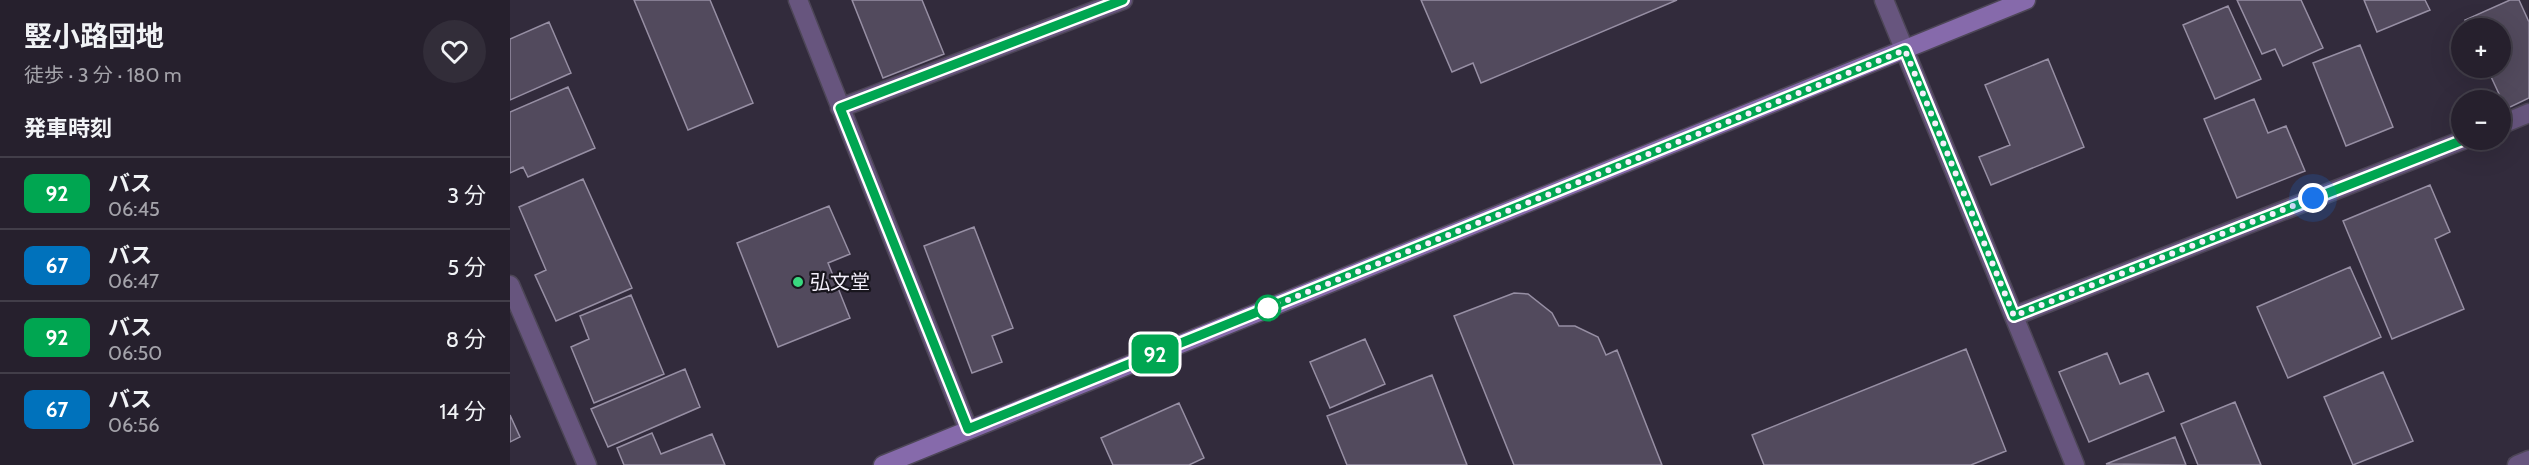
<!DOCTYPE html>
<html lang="ja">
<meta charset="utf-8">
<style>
body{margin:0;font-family:Cabin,"Noto Sans JP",sans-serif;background:#322d39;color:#f1f3f6;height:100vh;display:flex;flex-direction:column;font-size:22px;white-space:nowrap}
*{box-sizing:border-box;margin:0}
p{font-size:20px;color:#a4a3aa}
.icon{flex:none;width:33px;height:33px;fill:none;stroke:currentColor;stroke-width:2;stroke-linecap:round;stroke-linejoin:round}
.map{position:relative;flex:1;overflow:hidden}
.drawer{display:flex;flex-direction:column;background:#26202d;width:510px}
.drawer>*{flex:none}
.badge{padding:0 12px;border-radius:9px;font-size:21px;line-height:39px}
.buttons{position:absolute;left:1941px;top:18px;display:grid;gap:12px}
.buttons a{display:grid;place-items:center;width:60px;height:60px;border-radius:50%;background:#26202d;box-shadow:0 6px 24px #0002,0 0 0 2px #423e49;font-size:30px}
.you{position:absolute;width:30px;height:30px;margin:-15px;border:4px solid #fff;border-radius:50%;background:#1a73e8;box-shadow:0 0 0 9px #1a73e833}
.map>.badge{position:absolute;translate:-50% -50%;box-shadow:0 0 0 3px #fff}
h2{padding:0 24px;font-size:22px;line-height:54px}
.round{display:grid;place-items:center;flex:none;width:63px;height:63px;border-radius:32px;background:#322d39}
.head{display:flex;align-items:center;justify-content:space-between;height:102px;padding:0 24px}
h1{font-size:28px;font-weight:700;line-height:45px}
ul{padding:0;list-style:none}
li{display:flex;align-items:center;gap:18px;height:72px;padding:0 24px;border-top:2px solid #423e49}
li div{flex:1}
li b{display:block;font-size:22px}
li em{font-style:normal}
li .badge{min-width:66px;font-weight:700;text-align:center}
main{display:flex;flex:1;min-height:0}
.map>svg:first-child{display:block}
.building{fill:#524a5d;stroke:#978fa4;stroke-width:1.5}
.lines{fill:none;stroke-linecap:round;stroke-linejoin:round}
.street-casing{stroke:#4d4657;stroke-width:21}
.secondary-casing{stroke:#4d4657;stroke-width:21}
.street{stroke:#67557e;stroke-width:18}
.secondary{stroke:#866aab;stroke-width:18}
.line-casing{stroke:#fff;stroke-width:14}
.line{stroke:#00a651;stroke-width:9}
.walk{stroke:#f4effb;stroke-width:6;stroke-dasharray:0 10.8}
.poi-dot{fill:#39d87f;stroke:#18151d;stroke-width:2}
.stop-dot{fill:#fff;stroke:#00a651;stroke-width:3}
.labels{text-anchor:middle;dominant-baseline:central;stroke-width:4.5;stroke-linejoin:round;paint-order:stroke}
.poi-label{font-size:20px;fill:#f4effb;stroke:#18151d;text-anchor:start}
</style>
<main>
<section class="drawer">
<div class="head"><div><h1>竪小路団地</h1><p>徒歩 · 3 分 · 180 m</p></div><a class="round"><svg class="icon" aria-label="heart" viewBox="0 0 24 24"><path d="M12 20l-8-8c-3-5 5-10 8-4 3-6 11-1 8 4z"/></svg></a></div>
<h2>発車時刻</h2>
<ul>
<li><span class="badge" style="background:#00a651;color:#fff">92</span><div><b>バス</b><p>06:45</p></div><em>3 分</em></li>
<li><span class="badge" style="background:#0072bc;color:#fff">67</span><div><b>バス</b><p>06:47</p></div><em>5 分</em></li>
<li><span class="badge" style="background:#00a651;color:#fff">92</span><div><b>バス</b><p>06:50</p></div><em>8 分</em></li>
<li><span class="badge" style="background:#0072bc;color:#fff">67</span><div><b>バス</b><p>06:56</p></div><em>14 分</em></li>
</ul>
</section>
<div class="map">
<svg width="2019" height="465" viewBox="0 0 2019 465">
<rect width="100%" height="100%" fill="#322b3c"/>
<path class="building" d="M 124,0 L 200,0 L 243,103 L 178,130 Z
M 342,0 L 412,0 L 434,54 L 373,78 Z
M 911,0 L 1167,0 L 971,83 L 963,63 L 942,72 Z
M 1727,0 L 1791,0 L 1813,48 L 1773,66 L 1765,49 L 1752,54 Z
M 1854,0 L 1915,0 L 1920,10 L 1867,32 Z
M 2000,0 L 2009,0 L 2019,22 L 2019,98 L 1996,109 L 1977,68 L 1990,68 L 1990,28 L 1959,28 L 1955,20 Z
M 1718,6 L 1751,79 L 1705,99 L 1673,25 Z
M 39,22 L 61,73 L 0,100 L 0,39 Z
M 1850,45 L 1883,127 L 1836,146 L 1803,63 Z
M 1538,59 L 1574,147 L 1481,185 L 1469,157 L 1500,145 L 1475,85 Z
M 58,87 L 85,148 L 18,177 L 13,167 L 0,173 L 0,112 Z
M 1744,99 L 1758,133 L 1776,126 L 1795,171 L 1727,198 L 1694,119 Z
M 73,179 L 122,288 L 46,321 L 25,275 L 36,270 L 9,207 Z
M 1920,185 L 1940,232 L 1925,239 L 1954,309 L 1882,339 L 1833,221 Z
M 319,206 L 340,254 L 318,263 L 340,318 L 268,347 L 227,243 Z
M 464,227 L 503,328 L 482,336 L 492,362 L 462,373 L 414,246 Z
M 1840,267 L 1871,337 L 1778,378 L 1747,307 Z
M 1004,293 L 1018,294 L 1042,313 L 1049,326 L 1065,326 L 1088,337 L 1096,355 L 1107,350 L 1152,465 L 1004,465 L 944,316 Z
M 121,295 L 154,374 L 84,403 L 61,347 L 79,339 L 70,316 Z
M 855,339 L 875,384 L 820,408 L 800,362 Z
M 1456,349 L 1496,451 L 1461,465 L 1254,465 L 1242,435 Z
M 1597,353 L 1610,384 L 1638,373 L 1654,411 L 1579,442 L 1549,372 Z
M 175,369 L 190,407 L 98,447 L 81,409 Z
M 1873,372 L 1903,441 L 1843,465 L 1814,397 Z
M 922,375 L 957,465 L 837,465 L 817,416 Z
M 1725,402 L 1751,465 L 1688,465 L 1671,424 Z
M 669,403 L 694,458 L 679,465 L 603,465 L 591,438 Z
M 0,415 L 10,437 L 0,442 Z
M 142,433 L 151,454 L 202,434 L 215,465 L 114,465 L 107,448 Z
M 1665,437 L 1676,465 L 1596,464 Z"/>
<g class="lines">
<defs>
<path id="street" d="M 288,0 L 458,429
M 1374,0 L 1565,465
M 330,108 L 613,0
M 1990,125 L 2019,113
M 0,285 L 77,465
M 1504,316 L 1953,140
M 2007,465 L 2019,460"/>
<path id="secondary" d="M 373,465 L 1516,0"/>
</defs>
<use href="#street" class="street-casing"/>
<use href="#secondary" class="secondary-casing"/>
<use href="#street" class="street"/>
<use href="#secondary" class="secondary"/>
</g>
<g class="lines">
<defs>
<path id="line" d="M 613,0 L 330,108 L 458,429 L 1395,50 L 1504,316 L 1953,140"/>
</defs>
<use href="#line" class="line-casing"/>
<use href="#line" class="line"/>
<path class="walk" d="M 758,308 L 1395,50 L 1504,316 L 1803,198"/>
</g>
<circle class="poi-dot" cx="288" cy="282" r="6"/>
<circle class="stop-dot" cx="758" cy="308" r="12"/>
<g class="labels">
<g class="poi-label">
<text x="300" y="282">弘文堂</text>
</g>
</g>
</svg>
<div class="buttons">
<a>+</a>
<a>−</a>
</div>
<div class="you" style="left:1803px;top:198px"></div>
<b class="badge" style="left:645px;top:354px;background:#00a651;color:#fff">92</b>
</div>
</main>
